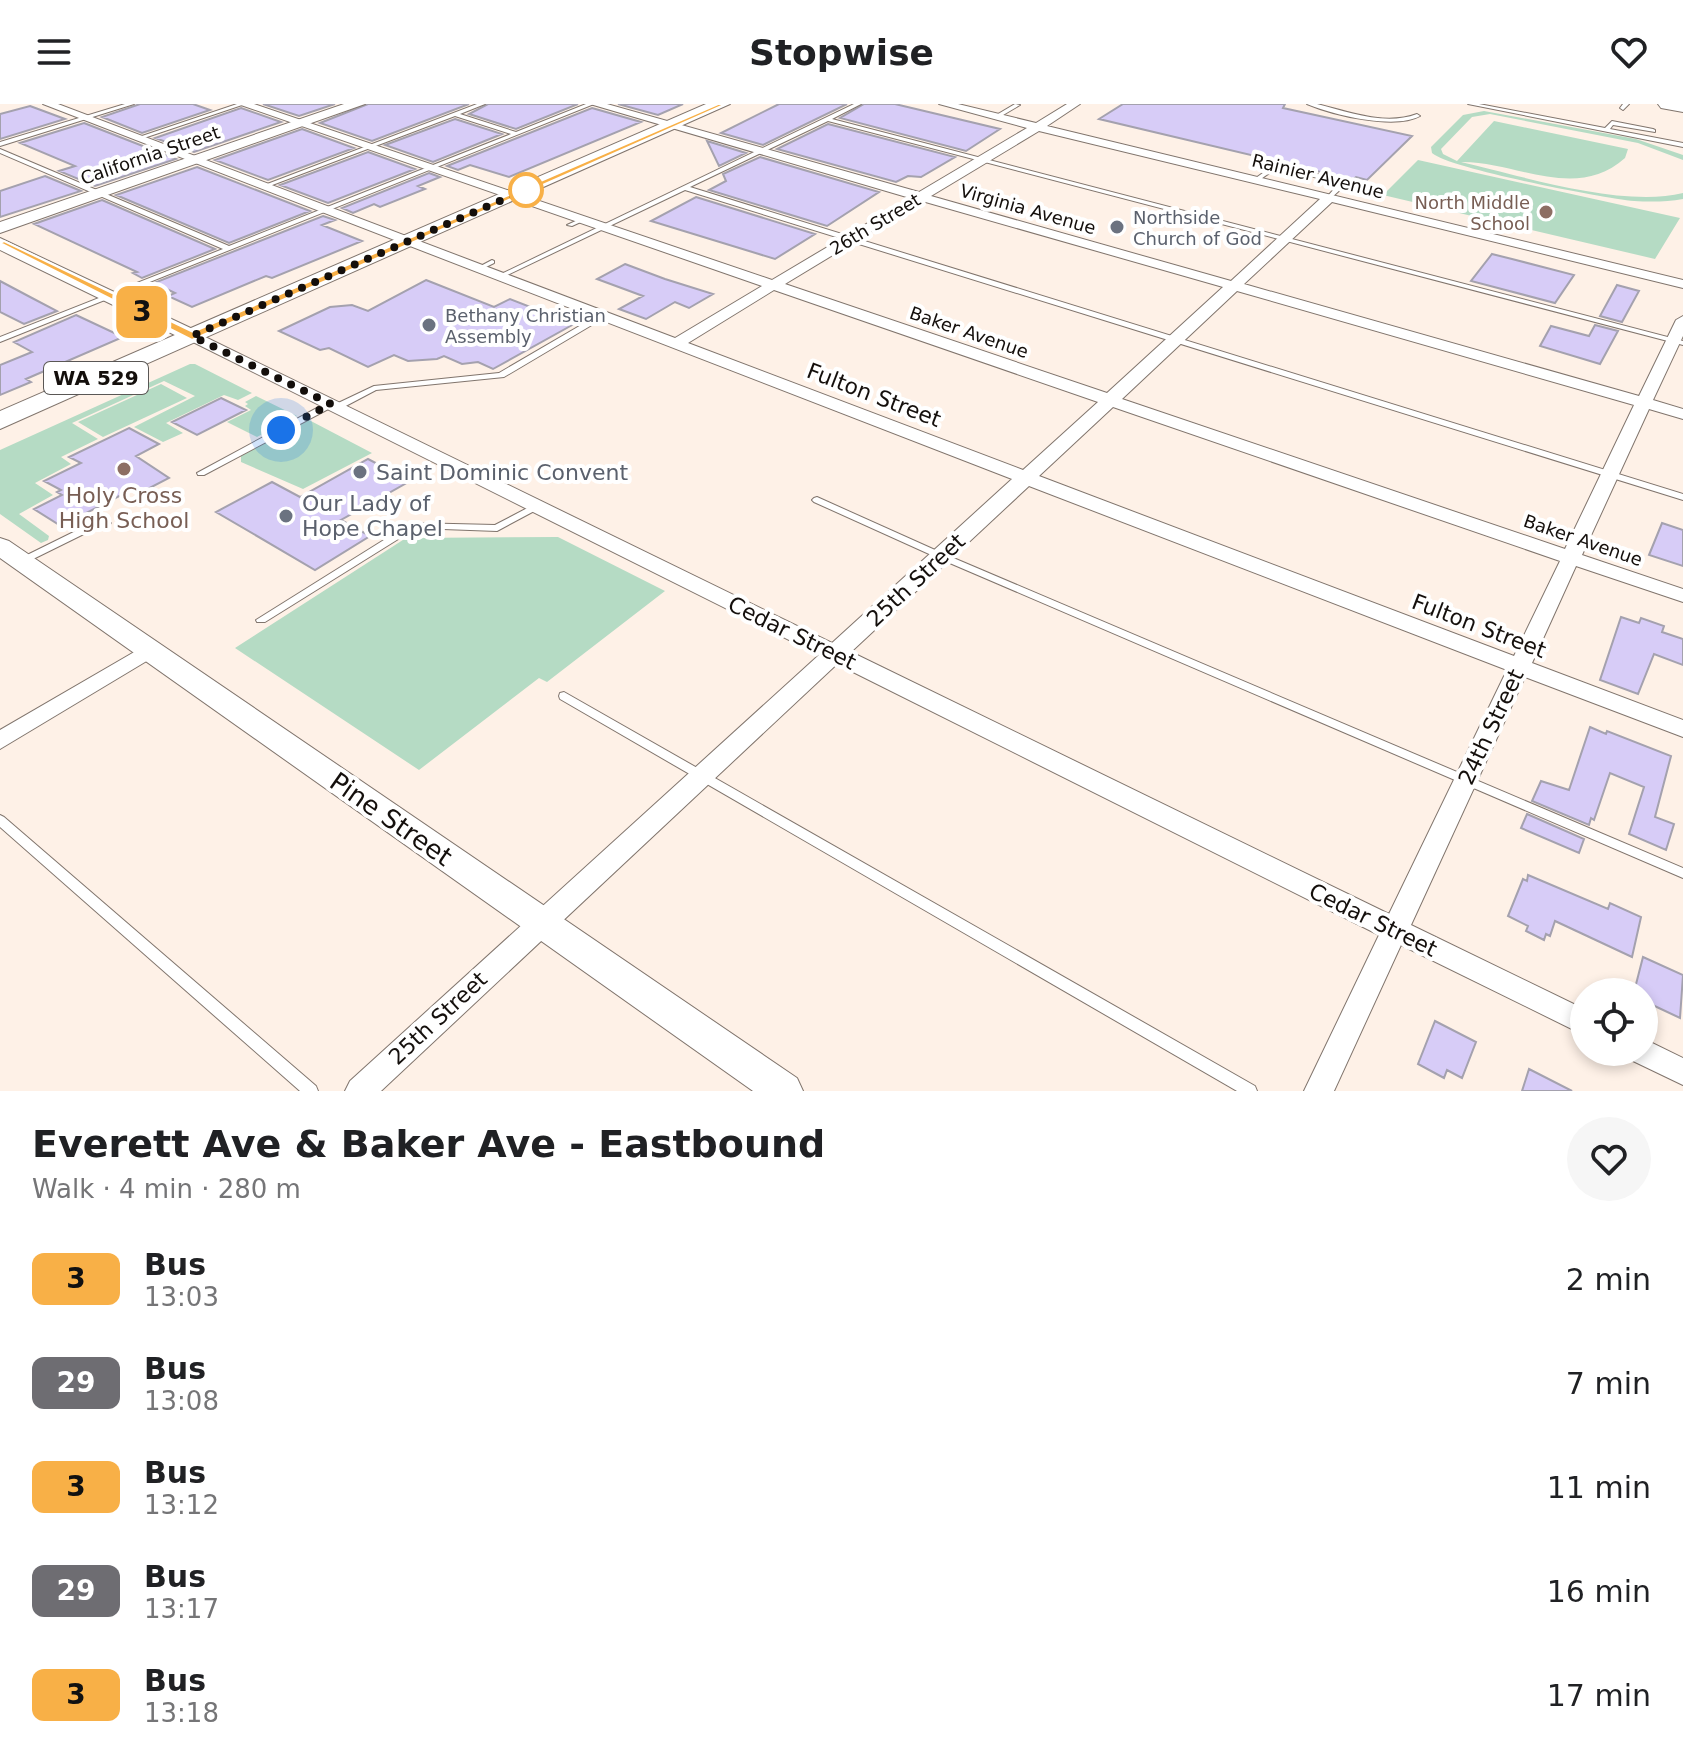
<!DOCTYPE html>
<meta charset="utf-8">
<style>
body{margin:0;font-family:"DejaVu Sans",sans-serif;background:#f6f6f6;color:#202124;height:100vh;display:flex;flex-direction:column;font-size:30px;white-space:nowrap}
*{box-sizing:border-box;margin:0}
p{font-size:26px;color:#757577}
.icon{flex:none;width:44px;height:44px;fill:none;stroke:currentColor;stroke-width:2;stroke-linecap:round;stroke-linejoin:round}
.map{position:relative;height:987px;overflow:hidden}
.side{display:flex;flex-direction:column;background:#fff;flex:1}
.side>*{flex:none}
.badge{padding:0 16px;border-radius:12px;font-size:28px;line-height:52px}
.tools{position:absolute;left:1570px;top:874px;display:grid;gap:16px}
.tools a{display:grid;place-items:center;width:88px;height:88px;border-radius:50%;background:#fff;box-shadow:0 4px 12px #0003;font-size:40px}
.you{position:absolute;width:40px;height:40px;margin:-20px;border:6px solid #fff;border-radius:50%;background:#1a73e8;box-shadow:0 0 0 12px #1a73e833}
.map>.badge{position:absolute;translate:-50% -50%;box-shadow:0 0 0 4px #fff}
.round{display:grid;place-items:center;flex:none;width:84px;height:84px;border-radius:42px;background:#f6f6f6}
.overview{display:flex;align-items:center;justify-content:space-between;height:136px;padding:0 32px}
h1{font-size:38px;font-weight:600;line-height:60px}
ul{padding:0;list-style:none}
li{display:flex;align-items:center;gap:24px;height:104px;padding:0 32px}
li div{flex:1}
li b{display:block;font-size:30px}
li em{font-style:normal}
li .badge{min-width:88px;font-weight:700;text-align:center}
header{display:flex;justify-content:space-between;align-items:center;height:104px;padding:0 32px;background:#fff;font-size:36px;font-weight:600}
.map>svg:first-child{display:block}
.green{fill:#b5dbc4}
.building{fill:#d7ccf7;stroke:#a4a1ae;stroke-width:2}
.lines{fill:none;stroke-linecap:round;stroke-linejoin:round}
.service-casing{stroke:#81756d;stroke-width:2}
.minor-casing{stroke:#81756d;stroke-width:2}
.tertiary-casing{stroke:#81756d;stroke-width:2}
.primary-casing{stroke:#81756d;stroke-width:2}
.service{fill:#fff;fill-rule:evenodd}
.minor{fill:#fff;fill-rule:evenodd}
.tertiary{fill:#fff;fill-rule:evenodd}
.primary{fill:#fff;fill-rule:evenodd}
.line{fill:#f8b047;stroke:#fff;stroke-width:2}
.walk{stroke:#140f0c;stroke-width:8;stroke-dasharray:0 14.4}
.stop-dot{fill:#fff;stroke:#f8b047;stroke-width:4}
.education-dot{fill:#8d6e63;stroke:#fff;stroke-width:3}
.worship-dot{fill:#6b7280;stroke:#fff;stroke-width:3}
.labels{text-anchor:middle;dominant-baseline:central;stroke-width:8;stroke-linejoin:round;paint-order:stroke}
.far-street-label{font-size:18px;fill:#140f0c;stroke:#fff}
.far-education-label{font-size:18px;fill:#785e54;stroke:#fff;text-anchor:end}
.far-worship-label{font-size:18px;fill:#5b616d;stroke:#fff;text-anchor:start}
.shield{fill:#fff;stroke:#5a5755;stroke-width:2}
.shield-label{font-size:20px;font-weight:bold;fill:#140f0c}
.street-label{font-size:22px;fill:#140f0c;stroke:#fff}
.worship-label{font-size:22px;fill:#5b616d;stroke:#fff;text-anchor:start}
.education-label{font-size:22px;fill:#785e54;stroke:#fff}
.near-street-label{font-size:26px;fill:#140f0c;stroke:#fff}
</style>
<header><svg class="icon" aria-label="menu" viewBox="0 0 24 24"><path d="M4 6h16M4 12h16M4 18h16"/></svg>Stopwise<svg class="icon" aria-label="heart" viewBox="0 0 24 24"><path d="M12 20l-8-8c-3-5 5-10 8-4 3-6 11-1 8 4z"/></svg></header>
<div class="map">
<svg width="1683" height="987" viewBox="0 0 1683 987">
<rect width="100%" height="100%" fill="#fef1e7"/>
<path class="green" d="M 1484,7 L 1636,35 L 1683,51 L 1683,56 L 1638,39 L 1490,10 L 1472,13 L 1441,45 L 1443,50 L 1457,57 L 1494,17 L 1628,45 L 1625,54 C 1576,98 1515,57 1461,58 C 1522,72 1622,104 1683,89 L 1683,95 C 1667,98 1650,98 1634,97 C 1603,94 1450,65 1432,49 L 1431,43 L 1463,11 Z
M 1418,56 L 1680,114 L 1655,155 L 1383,91 Z
M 190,260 L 195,260 L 252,289 L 238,296 L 224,291 L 166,319 L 183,329 L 163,338 L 134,323 L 195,292 L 164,277 L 72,319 L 98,335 L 61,353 L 71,360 L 35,379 L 53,391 L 19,410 L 49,432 L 48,436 L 41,439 L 0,410 L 0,346 Z
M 161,280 L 187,294 L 103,333 L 78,318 Z
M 256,292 L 297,312 L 257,333 L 227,318 L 251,306 L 245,302 L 248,300 L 245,298 Z
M 309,316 L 372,349 L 303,385 L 241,358 L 241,352 Z
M 558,433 L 665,487 L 547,578 L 539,574 L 419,666 L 235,544 L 406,434 Z"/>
<path class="building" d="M 140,0 L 193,0 L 210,6 L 142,29 L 102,13 Z
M 263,0 L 335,0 L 299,12 Z
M 368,0 L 469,0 L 372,37 L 320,19 Z
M 488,0 L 578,0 L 516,25 L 469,10 Z
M 618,0 L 683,0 L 658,11 Z
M 779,0 L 847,0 L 763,41 L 721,29 Z
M 864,0 L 895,0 L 1000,25 L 966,47 L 840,14 Z
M 1123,0 L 1285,0 L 1283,4 L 1412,32 L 1367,76 L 1356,73 L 1350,78 L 1314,66 L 1099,15 Z
M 30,2 L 65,15 L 0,35 L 0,10 Z
M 241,4 L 281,18 L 194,48 L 155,34 Z
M 592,4 L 641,18 L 509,73 L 470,61 L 458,66 L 447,62 Z
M 455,15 L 502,30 L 433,58 L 385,41 Z
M 84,19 L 176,55 L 95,82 L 59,67 L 75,62 L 20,39 Z
M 828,20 L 955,53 L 921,73 L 908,72 L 896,78 L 777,45 Z
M 302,25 L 354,44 L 268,76 L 215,56 Z
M 707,37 L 746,49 L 719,62 Z
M 368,48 L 415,65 L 328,99 L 280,81 Z
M 760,53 L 879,88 L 827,122 L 709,86 L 726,77 L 723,70 Z
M 197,63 L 310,107 L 229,139 L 116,91 Z
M 429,69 L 440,73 L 418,82 L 425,85 L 380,103 L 374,100 L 353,109 L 342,104 Z
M 45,72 L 81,87 L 0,113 L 0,87 Z
M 696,93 L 815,130 L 775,155 L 651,117 Z
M 102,96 L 215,145 L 142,174 L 133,169 L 137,168 L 34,120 Z
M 323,112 L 335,116 L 322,121 L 362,137 L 272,174 L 266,172 L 192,203 L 168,192 L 175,189 L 154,179 Z
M 1492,150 L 1512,155 L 1574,171 L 1555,199 L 1471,177 Z
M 625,160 L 665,175 L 713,190 L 689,204 L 675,198 L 646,215 L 619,205 L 643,192 L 597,175 Z
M 426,176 L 494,203 L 510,195 L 574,220 L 493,265 L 478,258 L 462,260 L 444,252 L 437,255 L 408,257 L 394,251 L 368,263 L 329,244 L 320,246 L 279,227 L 330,203 L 352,201 L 368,207 Z
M 0,177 L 32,194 L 57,207 L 24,220 L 0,208 Z
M 1617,181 L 1639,187 L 1622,218 L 1600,212 Z
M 76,211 L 123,233 L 26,275 L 31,278 L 0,291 L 0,261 L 32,248 L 14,238 Z
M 1595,221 L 1618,227 L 1600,260 L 1540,242 L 1551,222 L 1589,232 Z
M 221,294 L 246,306 L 197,331 L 172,318 Z
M 129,324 L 159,340 L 136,352 L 169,374 L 138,390 L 131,386 L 61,422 L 34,405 L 62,391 L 57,388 L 61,386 L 44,377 L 81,359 L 69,353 Z
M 368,355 L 410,377 L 341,416 L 370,432 L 315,466 L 216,408 L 272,378 L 300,393 Z
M 1662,419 L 1683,426 L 1683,462 L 1649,451 Z
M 1621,513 L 1639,519 L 1641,514 L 1664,522 L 1662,528 L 1683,535 L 1683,561 L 1654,550 L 1638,590 L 1600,576 Z
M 1590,623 L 1606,630 L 1607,627 L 1671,652 L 1655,713 L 1674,720 L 1666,746 L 1629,730 L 1644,683 L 1610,669 L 1594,716 L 1591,714 L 1589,721 L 1532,697 L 1541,677 L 1569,686 Z
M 1527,710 L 1584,735 L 1579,749 L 1521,724 Z
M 1528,771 L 1608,805 L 1610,799 L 1641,813 L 1632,853 L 1555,817 L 1550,832 L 1546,830 L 1544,836 L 1526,827 L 1528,822 L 1508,812 L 1523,775 L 1527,777 Z
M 1643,853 L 1683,871 L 1680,914 L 1644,897 L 1644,888 L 1634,888 Z
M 1435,917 L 1476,938 L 1462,974 L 1447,966 L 1444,974 L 1418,960 Z
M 1529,965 L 1572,987 L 1522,987 Z"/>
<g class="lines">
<defs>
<path id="service" d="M 125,0 L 134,0 L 0,42 L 0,38 Z
M 237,0 L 245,0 L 141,35 L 136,34 Z
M 477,0 L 485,0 L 460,10 L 516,28 L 586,0 L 594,0 L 0,238 L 0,233 L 223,145 L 0,49 L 0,45 L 229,142 L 511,30 L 455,12 L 267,83 L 262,82 Z
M 854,0 L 861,0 L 832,15 L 1683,237 L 1683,241 L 828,17 L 690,83 L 1683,390 L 1683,396 L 685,86 L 501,174 L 495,173 Z
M 1015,0 L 1020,1 L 998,14 L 993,13 Z
M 1307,0 L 1317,0 C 1349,8 1385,22 1417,10 L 1420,12 C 1395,26 1333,11 1307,0 Z
M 1468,0 L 1479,0 L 1605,24 L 1612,17 L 1653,25 L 1655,26 L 1655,28 L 1613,21 L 1610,25 L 1683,39 L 1683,43 Z
M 1623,0 L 1629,0 L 1623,6 L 1620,4 Z
M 1281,64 C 1302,65 1326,69 1342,84 L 1329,96 L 1326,94 L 1335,84 C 1321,73 1287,62 1270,69 C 1266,71 1261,75 1258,77 L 1253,76 L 1267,66 Z
M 580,115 L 585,116 L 572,122 L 567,121 Z
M 492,156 L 494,157 L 494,159 L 480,166 L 475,165 Z
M 600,210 L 603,210 L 607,212 L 504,273 L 376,286 L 340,305 L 334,305 L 334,302 L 204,371 L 198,371 L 197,369 L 328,298 L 334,298 L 334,301 L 374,282 L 499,269 Z
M 817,393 L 944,450 L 1683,764 L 1683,774 L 938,454 L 814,398 L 812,396 L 814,394 Z
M 535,400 L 538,401 L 540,403 L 538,405 L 497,427 L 416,424 L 265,518 L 257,518 L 256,516 L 411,419 L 495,421 Z
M 102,414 L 111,419 L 109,421 L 102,421 L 25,459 L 22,460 L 17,457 L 19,455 Z
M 564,588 L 1255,982 L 1257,987 L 1237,987 L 560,595 L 559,592 L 560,589 Z
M 0,711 L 4,713 L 316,982 L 318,987 L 300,987 L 0,723 Z"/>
<path id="minor" d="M 43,0 L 58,0 L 675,234 L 762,182 L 238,0 L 254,0 L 772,176 L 910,94 L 590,0 L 607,0 L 919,88 L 1027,24 L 939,0 L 958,0 L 1036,19 L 1067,0 L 1080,0 L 1047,22 L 1683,176 L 1683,184 L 1332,98 L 1244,180 L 1639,292 L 1676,216 L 1683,212 L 1683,232 L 1653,296 L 1683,305 L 1683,315 L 1649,305 L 1582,451 L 1683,485 L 1683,498 L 1576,462 L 1532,559 L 1683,616 L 1683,633 L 1525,573 L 1411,821 L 1584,905 L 1584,931 L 1401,841 L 1334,987 L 1304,987 L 1379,831 L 837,560 L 381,987 L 345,987 L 350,977 L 819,551 L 187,235 L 187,229 L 197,229 L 832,539 L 1012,375 ZM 1039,27 L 1320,95 L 1231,177 L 931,92 ZM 922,97 L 1223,183 L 1107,289 L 785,180 ZM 774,186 L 1098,298 L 1023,366 L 688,239 ZM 1237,187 L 1634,301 L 1565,445 L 1122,295 ZM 1113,303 L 1560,457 L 1514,552 L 1039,372 ZM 1029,382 L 1507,566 L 1389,810 L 851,548 Z
M 148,540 L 155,542 L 158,547 L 155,552 L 0,645 L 0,626 Z
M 1644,935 L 1683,954 L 1683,981 L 1633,957 L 1629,948 L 1644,948 Z"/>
<path id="tertiary" d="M 344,0 L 365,0 L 0,129 L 0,118 Z
M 0,134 L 199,228 L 202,232 L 192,238 L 185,236 L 0,146 Z
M 0,434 L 9,437 L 797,974 L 803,987 L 753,987 L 0,454 Z"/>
<path id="primary" d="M 706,0 L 730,0 L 0,325 L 0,307 Z
M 1658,0 L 1683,0 L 1683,8 L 1661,4 Z"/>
</defs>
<use href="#service" class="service-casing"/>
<use href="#minor" class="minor-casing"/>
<use href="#tertiary" class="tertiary-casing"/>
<use href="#primary" class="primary-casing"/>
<use href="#service" class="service"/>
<use href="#minor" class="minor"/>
<use href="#tertiary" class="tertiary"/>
<use href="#primary" class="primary"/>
</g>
<path class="line" d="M 718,0 L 726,0 L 192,236 L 0,139 L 4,137 L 193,228 Z"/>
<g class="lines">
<path class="walk" d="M 281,326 L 331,300 L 192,232 L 536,81 L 526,86"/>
</g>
<circle class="stop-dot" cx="526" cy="86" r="16"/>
<g class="education-dot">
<circle cx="1546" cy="108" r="8"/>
<circle cx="124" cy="365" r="8"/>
</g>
<g class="worship-dot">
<circle cx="1117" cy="123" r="8"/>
<circle cx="429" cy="221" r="8"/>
<circle cx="360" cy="368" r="8"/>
<circle cx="286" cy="412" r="8"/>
</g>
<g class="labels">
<g class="far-street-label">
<text transform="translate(150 51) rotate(-19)">California Street</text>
<text transform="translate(1318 72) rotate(14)">Rainier Avenue</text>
<text transform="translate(1028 105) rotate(16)">Virginia Avenue</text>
<text transform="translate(875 120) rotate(-31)">26th Street</text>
<text transform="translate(969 228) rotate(19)">Baker Avenue</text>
<text transform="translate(1583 436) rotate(19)">Baker Avenue</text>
</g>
<g class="far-education-label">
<text x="1530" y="98">North Middle<tspan x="1530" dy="21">School</tspan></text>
</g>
<g class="far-worship-label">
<text x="1133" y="113">Northside<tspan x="1133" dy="21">Church of God</tspan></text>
<text x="445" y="211">Bethany Christian<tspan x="445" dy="21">Assembly</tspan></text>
</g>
<rect class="shield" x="44" y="258" width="104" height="32" rx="6"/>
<g class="shield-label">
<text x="96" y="274">WA 529</text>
</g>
<g class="street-label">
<text transform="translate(874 291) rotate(21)">Fulton Street</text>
<text transform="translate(916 476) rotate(-43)">25th Street</text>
<text transform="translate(1479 522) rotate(21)">Fulton Street</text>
<text transform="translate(792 529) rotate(26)">Cedar Street</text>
<text transform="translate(1491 623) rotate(-65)">24th Street</text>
<text transform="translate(1373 816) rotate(26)">Cedar Street</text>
<text transform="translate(438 914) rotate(-43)">25th Street</text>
</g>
<g class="worship-label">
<text x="376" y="368">Saint Dominic Convent</text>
<text x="302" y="399">Our Lady of<tspan x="302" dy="25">Hope Chapel</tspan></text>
</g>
<g class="education-label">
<text x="124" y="391">Holy Cross<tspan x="124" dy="25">High School</tspan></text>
</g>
<g class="near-street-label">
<text transform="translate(391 715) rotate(35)">Pine Street</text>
</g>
</g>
</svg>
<div class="tools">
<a><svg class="icon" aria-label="locate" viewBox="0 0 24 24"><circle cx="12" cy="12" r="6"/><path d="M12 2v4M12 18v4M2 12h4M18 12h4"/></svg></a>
</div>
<div class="you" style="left:281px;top:326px"></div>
<b class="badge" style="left:142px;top:208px;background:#f8b047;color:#111">3</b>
</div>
<section class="side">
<div class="overview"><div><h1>Everett Ave &amp; Baker Ave - Eastbound</h1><p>Walk · 4 min · 280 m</p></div><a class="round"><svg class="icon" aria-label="heart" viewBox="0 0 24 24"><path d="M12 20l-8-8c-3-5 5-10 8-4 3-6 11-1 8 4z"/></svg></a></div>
<ul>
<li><span class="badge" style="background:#f8b047;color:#111">3</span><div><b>Bus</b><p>13:03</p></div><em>2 min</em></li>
<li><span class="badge" style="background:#6e6d72;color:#fff">29</span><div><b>Bus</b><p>13:08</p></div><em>7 min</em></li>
<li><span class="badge" style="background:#f8b047;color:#111">3</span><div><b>Bus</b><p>13:12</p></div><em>11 min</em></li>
<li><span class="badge" style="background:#6e6d72;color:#fff">29</span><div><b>Bus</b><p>13:17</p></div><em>16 min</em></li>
<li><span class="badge" style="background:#f8b047;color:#111">3</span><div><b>Bus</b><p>13:18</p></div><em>17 min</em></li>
</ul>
</section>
